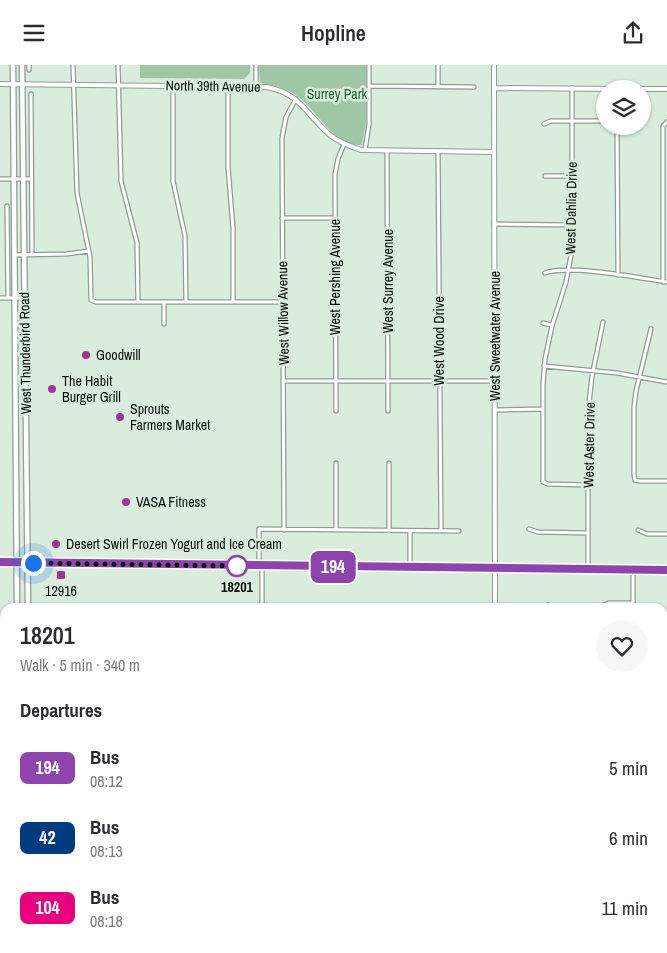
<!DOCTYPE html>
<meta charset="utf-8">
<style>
body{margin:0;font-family:"Archivo Narrow",sans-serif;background:#f7f7f7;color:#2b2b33;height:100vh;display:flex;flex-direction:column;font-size:19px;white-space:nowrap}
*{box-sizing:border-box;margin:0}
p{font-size:16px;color:#7c7c81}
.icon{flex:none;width:28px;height:28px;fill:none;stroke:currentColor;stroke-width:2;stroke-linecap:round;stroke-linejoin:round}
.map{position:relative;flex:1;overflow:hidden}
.details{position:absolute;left:0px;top:538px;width:668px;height:351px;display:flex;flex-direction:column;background:#fff;border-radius:15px 15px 0 0;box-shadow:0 1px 4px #0004}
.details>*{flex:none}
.badge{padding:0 10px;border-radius:8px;font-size:18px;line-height:32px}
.fabs{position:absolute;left:596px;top:15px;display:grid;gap:10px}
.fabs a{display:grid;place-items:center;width:55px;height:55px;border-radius:50%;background:#fff;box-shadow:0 1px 4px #0004;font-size:25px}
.you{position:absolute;width:25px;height:25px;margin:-12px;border:4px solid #fff;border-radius:50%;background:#1a73e8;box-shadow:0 0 0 8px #1a73e833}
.map>.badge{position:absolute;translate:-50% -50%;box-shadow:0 0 0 2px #fff}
h2{padding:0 20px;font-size:19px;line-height:45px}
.round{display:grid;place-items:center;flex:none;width:52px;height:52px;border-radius:26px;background:#f7f7f7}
.headline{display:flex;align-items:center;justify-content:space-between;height:85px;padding:0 20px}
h1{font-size:24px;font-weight:600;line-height:38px}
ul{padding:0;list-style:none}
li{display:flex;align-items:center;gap:15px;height:70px;padding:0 20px}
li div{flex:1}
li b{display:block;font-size:19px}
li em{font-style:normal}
li .badge{min-width:55px;font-weight:700;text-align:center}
header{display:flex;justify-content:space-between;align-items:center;height:65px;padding:0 20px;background:#fff;font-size:22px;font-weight:600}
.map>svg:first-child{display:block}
.green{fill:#9fc7a5}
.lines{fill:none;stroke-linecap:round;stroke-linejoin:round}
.minor-casing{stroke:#8e9e90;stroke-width:5.5}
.tertiary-casing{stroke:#8e9e90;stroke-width:6}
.secondary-casing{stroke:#8e9e90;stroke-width:7}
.minor{stroke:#fff;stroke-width:3}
.tertiary{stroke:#fff;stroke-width:4}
.secondary{stroke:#fff;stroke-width:4.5}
.line-casing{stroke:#fff;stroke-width:11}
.line{stroke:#8e44ad;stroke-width:8}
.walk{stroke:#090f0a;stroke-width:5;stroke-dasharray:0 9}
.poi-dot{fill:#9d369a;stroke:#daecdc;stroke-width:2}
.stop-dot{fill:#fff;stroke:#8e44ad;stroke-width:2.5}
.labels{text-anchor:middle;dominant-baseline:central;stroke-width:5;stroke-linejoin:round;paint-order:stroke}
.street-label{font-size:14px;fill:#090f0a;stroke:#daecdc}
.park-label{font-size:14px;fill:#1d6632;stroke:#daecdc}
.poi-label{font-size:14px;fill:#090f0a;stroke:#daecdc;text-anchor:start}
.stop-label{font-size:14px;font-weight:bold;fill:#090f0a;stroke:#daecdc}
</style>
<header><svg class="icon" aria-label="menu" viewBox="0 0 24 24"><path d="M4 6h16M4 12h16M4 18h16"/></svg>Hopline<svg class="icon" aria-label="share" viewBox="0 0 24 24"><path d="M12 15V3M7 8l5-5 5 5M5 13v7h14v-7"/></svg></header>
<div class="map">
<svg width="667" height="888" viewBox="0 0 667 888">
<rect width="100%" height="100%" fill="#daecdc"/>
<path class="green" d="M 140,0 L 250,0 L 250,8 L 244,14 L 140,13 Z
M 259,0 L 366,0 L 366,57 L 362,80 C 333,82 318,45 297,31 C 286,23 274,20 260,18 Z"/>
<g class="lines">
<defs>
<path id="minor" d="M 29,0 L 29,5
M 73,0 L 77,128 L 90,192 L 91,235 L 96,237 L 283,237
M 118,0 L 121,116 L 137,178 L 138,237
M 256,0 L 256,21
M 173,21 L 173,116 L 185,171 L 186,237
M 228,21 L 228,102 L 233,163 L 233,237
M 369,21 L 474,22
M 438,22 L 438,0
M 572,23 L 572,185 L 566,217 L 552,261 L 545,294 L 543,320 L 543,417 L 548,419 L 588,420
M 31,29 L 32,189
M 544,59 L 551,56 L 605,56
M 617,61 L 618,210
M 365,85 L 369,59 L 369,0
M 387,86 L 388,346
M 438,86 L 441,466
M 545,111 L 573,111
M 0,114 L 31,114
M 7,141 L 8,233
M 282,153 L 335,153
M 494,159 L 573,160
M 14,190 L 66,189 L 89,186
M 545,208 C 568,199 640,213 667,217
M 663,217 L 663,61 L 667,57
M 0,233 L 24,233
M 164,237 L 164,259
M 543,258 L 552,260
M 651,264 L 636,326 L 634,342 L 634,409 L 635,415 L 639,416 L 667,416
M 544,301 L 617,308 L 667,317
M 284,316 L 495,316
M 495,345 L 543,344
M 336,346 L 335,109 L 338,94 L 344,79
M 389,398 L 389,466
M 529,464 L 538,467 L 588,468
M 284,465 L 282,73 L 286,52 L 296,34
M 336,465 L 336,398
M 638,465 L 647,469 L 667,469
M 259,501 L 259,464 L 459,466
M 262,501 L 262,542
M 410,503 L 410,466
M 588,504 L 588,347 L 592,311 L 603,257
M 602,541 L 609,538 L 633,538
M 547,542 L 548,540
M 633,542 L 633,505
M 0,694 L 5,694
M 662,768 L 667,768
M 662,820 L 667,820
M 0,854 L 5,854
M 662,874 L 667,873
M 372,884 L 372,888
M 116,888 L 116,884
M 607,888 L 608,884"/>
<path id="tertiary" d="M 494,0 L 495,542
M 0,19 L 266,22 C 299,27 307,50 329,69 C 338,77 349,81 361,85 L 494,87
M 494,23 L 618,24
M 642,24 L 667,24
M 495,888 L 495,884"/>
<path id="secondary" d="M 13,0 L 17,542
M 22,0 L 28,542
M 0,497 L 667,505
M 28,884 L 28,888
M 17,888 L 17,884"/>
</defs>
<use href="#minor" class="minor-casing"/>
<use href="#tertiary" class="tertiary-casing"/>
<use href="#secondary" class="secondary-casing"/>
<use href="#minor" class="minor"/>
<use href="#tertiary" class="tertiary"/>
<use href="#secondary" class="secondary"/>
</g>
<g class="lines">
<defs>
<path id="line" d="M 0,497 L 667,505"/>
</defs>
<use href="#line" class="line-casing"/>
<use href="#line" class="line"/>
<path class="walk" d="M 33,498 L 237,501"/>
</g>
<g class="poi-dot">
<circle cx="86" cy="290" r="5"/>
<circle cx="52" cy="324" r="5"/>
<circle cx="120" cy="352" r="5"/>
<circle cx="126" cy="437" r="5"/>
<circle cx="56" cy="479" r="5"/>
<rect x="56" y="505" width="10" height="10" rx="2.5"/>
</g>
<circle class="stop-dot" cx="237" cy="501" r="10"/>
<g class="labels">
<g class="street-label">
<text transform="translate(213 21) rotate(1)">North 39th Avenue</text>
<text transform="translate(571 143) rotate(-89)">West Dahlia Drive</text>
<text transform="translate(335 212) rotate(-90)">West Pershing Avenue</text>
<text transform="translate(388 216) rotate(-90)">West Surrey Avenue</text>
<text transform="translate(283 248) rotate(-91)">West Willow Avenue</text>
<text transform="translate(495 271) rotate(-90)">West Sweetwater Avenue</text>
<text transform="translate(439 276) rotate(-90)">West Wood Drive</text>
<text transform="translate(25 288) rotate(-91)">West Thunderbird Road</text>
<text transform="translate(589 380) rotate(-89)">West Aster Drive</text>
</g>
<g class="park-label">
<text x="337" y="29">Surrey Park</text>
</g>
<g class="poi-label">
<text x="96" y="290">Goodwill</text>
<text x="62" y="316">The Habit<tspan x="62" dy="16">Burger Grill</tspan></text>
<text x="130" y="344">Sprouts<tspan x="130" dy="16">Farmers Market</tspan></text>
<text x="136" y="437">VASA Fitness</text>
<text x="66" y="479">Desert Swirl Frozen Yogurt and Ice Cream</text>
<text x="61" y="526" text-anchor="middle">12916</text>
</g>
<g class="stop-label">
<text x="237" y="522">18201</text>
</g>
</g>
</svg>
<div class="fabs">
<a><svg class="icon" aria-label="layers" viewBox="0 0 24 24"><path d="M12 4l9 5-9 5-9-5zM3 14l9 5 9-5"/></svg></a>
</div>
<div class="you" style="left:33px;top:498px"></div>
<b class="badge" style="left:333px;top:502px;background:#8e44ad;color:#fff">194</b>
<section class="details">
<div class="headline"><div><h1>18201</h1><p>Walk · 5 min · 340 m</p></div><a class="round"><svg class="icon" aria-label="heart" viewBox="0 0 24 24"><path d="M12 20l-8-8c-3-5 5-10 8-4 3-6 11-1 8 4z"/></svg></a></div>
<h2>Departures</h2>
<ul>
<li><span class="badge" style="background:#8e44ad;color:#fff">194</span><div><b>Bus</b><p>08:12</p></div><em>5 min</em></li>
<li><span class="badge" style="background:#003b80;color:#fff">42</span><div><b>Bus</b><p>08:13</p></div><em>6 min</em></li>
<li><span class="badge" style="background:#e6007e;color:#fff">104</span><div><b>Bus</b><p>08:18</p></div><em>11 min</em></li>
</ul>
</section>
</div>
